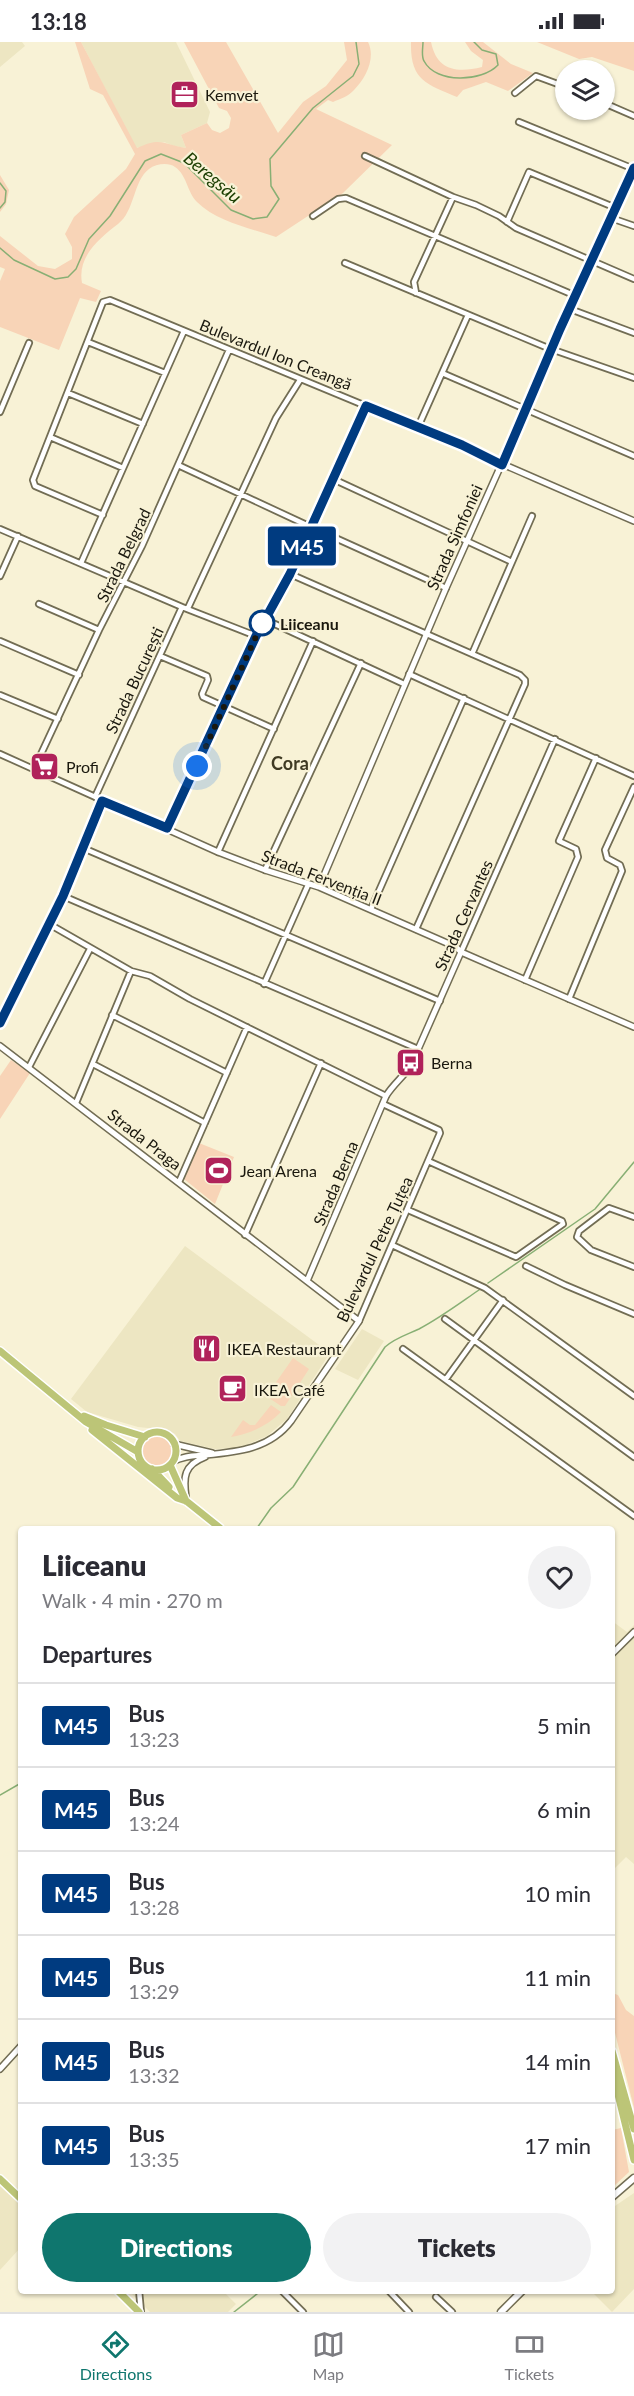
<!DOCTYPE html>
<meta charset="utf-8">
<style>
body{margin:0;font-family:Lato,sans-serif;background:#f2f2f3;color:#2b2b33;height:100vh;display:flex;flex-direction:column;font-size:22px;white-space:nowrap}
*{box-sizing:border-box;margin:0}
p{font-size:20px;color:#7c7c81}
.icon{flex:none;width:33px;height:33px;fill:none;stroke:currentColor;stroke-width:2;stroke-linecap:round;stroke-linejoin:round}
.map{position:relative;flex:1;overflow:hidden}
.side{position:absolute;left:18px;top:1484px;width:597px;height:768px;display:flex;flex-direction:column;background:#fff;border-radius:6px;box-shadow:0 2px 4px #0004}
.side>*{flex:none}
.badge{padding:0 12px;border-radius:4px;font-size:21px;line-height:39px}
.buttons{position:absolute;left:555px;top:18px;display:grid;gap:12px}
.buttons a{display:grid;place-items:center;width:60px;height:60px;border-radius:50%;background:#fff;box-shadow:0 2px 4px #0004;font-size:30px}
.you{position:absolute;width:30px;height:30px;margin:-15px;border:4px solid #fff;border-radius:50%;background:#1a73e8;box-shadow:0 0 0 9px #1a73e833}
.map>.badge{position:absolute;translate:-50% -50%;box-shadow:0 0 0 3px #fff}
h2{padding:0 24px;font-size:22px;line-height:54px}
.round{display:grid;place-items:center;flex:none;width:63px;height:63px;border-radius:32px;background:#f2f2f3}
.overview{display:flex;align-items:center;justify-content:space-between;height:102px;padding:0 24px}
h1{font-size:28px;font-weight:800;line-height:45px}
.primary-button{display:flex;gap:12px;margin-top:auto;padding:12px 24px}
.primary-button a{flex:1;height:69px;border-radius:36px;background:#0f766e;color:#fff;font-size:24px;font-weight:800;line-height:69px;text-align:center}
.primary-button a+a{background:#f2f2f3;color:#2b2b33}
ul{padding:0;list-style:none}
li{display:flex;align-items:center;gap:18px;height:84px;padding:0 24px;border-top:2px solid #e1e1e2}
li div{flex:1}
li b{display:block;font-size:22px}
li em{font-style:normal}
li .badge{min-width:66px;font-weight:700;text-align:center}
.status{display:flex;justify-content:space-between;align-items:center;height:42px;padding:0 30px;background:#fff;direction:ltr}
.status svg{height:16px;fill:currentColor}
.tab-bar{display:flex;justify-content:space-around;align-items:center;height:84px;border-top:2px solid #e1e1e2;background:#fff;font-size:16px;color:#7c7c81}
.tab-bar a{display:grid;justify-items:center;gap:3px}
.tab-bar .selected{color:#0f766e}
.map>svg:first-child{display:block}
.built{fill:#ede6c2}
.green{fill:#f8d4b7}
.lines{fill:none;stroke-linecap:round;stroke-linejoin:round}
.stream{stroke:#88af74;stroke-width:1.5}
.minor-casing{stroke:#726d54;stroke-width:8}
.tertiary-casing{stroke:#726d54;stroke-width:8}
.secondary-casing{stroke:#726d54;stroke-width:9}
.primary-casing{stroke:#fff;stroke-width:10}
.minor{stroke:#fff;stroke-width:4.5}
.tertiary{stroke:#fff;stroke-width:5}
.secondary{stroke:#fff;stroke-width:6}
.primary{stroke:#bcc577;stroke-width:7}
.line-casing{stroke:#fff;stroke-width:14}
.line{stroke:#003b80;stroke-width:9}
.walk{stroke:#1a180e;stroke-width:6;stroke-dasharray:0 10.8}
.stop-dot{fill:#fff;stroke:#003b80;stroke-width:3}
.labels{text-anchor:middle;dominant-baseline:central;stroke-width:4.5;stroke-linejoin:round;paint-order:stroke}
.poi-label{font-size:16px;fill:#1a180e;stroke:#f8f2d6;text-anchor:start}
.street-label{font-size:16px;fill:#1a180e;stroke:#f8f2d6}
.stop-label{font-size:16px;font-weight:bold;fill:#1a180e;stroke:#f8f2d6;text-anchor:start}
.water-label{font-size:18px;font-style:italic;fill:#1a3d00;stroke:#f8f2d6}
.neighbourhood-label{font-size:18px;font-weight:bold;fill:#3f3a23;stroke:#f8f2d6}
</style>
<div class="status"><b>13:18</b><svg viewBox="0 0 49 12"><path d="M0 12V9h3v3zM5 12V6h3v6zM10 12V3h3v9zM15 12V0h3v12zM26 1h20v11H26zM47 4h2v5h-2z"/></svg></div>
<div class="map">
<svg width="634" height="2270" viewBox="0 0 634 2270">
<rect width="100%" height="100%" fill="#f8f2d6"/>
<path class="built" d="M 0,0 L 22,0 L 25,4 L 0,25 Z
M 81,0 L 176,0 L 210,70 L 207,81 L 181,93 L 186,106 L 174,104 L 164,100 L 136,106 Z
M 185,1204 L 330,1311 L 287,1377 L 267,1394 L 239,1406 L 215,1407 L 180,1399 L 175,1392 L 167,1388 L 138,1385 L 87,1370 L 71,1357 Z
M 362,1287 L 384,1299 L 358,1338 L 335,1327 Z
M 612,1579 L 627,1590 L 634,1583 L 634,1822 L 626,1815 L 612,1829 Z
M 0,2141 L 21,2161 L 21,2205 L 0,2228 Z
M 634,2151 L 634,2247 L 612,2270 L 591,2249 L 612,2248 L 612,2166 Z
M 136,2248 L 223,2249 L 236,2262 L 228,2270 L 150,2270 L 132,2252 Z"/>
<path class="green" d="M 75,0 L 81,0 L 137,106 C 162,95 161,102 186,106 L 181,93 L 207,81 L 212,88 L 220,91 L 229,86 L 231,76 L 227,69 L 219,66 L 184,0 L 226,0 L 278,91 L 303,60 L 326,44 L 347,18 L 344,0 L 368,0 C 376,16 366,36 354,48 C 349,54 340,57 333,60 L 328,58 L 316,67 L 392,103 L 343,151 L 276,195 C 250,186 217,180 197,160 C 187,150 187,133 175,125 C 168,120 156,122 149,127 C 133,139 135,169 118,182 C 100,196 77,214 82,241 L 101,249 L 96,260 L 80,256 L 59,308 L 0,285 L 0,239 L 5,227 L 0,225 L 0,194 L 38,224 L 55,227 L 72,217 L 72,205 L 65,192 L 74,175 L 126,127 L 135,112 L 103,53 L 90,47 Z
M 411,0 L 431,0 C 437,29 457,31 482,25 L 483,18 L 471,9 L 465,0 L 483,0 L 511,22 L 533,31 L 508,49 L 486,40 L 463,48 L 457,55 C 426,42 410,38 411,0 Z
M 537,0 L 634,0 L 634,29 L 592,15 L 579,17 Z
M 0,133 L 9,148 L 6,162 L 0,170 Z
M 11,1018 L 30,1031 L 0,1077 L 0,1034 Z
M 199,1101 L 234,1115 L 215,1162 L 184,1137 Z
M 293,1316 L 309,1327 L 285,1364 L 281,1364 L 269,1356 L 265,1356 Z
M 271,1363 L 281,1370 C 267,1384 250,1392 231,1395 L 243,1378 L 250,1383 L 255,1383 Z
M142 1409a15 15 0 1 1 30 0a15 15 0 1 1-30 0Z
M 612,1951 L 618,1953 L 626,1968 L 634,1974 L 634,2066 L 612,1979 Z
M 621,2086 L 629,2130 L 612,2146 L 612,2088 Z"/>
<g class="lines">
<path class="stream" d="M 423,0 C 423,6 421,14 424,19 C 436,42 482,40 498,23 L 496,12 L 482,8 L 474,0
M 0,141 L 6,149 L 5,160 L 0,166
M 0,206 L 14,218 L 55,237 L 68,235 L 76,227 L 89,197 L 110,174 L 145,119 L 161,112 L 184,121 L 231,168 L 253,177 L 267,175 L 279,157 L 271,144 L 270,117 L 313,66 L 353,34 L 359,22 L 356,0
M 488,1241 L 595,1167 L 634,1120
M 257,1486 L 271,1466 L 293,1445 L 385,1305 C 395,1296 406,1293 419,1287 C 440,1276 460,1261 479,1248
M 0,1753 L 21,1741
M 234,2270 L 262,2248"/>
<defs>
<path id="minor" d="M 515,51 L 536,34 L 566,45
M 604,61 L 634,74
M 519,80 L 634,127
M 365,114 L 453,155 L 476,163 L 499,174 L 516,186 L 634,237
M 313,174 L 338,157 L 346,156 L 576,254
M 611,176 L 634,184
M 507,180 L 529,130 L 616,166
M 345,221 L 548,306 L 634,336
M 416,251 L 414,240 L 453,155
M 570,267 L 634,291
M 88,300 L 165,331
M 442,331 L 634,414
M 68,351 L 143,382
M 0,370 L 29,301
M 418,385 L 468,273
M 50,395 L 123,426
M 178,423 L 311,485 L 446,546
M 333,437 L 512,520
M 103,473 L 35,444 L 33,438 L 103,260 L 110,258 L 366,364
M 0,487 L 182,565 L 256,594
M 81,521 L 184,289
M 290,532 L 520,633 L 525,638 L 525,642 L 416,887
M 0,534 L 18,494
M 39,562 L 99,588
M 188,566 L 276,376 L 300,338
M 264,577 L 404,642
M 0,599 L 79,633
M 472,612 L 532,474
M 160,614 L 207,634 L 208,638 L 202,652 L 203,655 L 274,687
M 409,632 L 634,734
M 0,653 L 58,677
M 0,712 L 102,758
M 34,727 L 99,588 L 142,504 L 229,308
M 95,755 L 182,565
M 83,806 L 440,959
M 218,810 L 313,599
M 265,828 L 361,621
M 63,854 L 418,1007
M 371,867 L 464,656
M 49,882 L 131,929 L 150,934 L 190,957 L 386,1054
M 461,910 L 555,697
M 525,938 L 578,815 L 576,807 L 559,799 L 596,716
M 264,942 L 308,843
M 569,957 L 622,829 L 620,823 L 607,816 L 605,808 L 634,745
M 112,973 L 227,1031
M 93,1022 L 205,1081
M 29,1025 L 90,907
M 76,1061 L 131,929
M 179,1140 L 247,985
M 408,1168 L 516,1215 L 563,1182 L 562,1179 L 428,1119
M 634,1175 L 609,1166 L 579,1189 L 577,1195 L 591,1208 L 634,1225
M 245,1193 L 321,1021
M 392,1203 L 485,1246 L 634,1354
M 526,1224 L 565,1243 L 634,1272
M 445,1277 L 634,1415
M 359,1279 L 440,1091 L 439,1088 L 383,1062
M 403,1307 L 634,1474
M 446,1337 L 503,1258
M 139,2248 L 141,2270
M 281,2248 L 303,2270
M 388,2248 L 409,2270
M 436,2255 L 452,2270"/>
<path id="tertiary" d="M 167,786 L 225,665 L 256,594 L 290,532 L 366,364 C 456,401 545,441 634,479
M 319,845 L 446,546 L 634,126
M 0,980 L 63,854 L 102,758 L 218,810 L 265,828 L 319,845 L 456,905 L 461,910 L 500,927 L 634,985
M 0,1004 L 359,1279 L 291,1379 C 270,1407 237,1410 205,1413 C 193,1414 183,1414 172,1420
M 307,1239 L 386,1054 C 394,1041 405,1034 412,1021 L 461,910
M 174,1402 L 212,1411
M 186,1455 C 183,1435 184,1423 205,1415
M 612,1612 L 634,1590
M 0,2027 L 21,2004"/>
<path id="secondary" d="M 612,2155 L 634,2136
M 501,2270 L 523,2248"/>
<path id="primary" d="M 0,1309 L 86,1380 L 138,1410
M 84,1374 L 106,1383 L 145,1395
M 92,1388 L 177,1456 L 186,1459
M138 1409a19 19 0 1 1 38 0a19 19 0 1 1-38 0Z
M 170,1423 L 186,1459
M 152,1427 L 169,1445
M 185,1458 L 220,1486
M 612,2009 L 634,2087
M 612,2028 L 634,2118
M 0,2137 L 21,2157
M 117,2248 L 139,2270"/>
</defs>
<use href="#minor" class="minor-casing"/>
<use href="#tertiary" class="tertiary-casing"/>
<use href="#secondary" class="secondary-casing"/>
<use href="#primary" class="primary-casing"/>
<use href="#minor" class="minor"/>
<use href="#tertiary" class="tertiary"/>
<use href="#secondary" class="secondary"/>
<use href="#primary" class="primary"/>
</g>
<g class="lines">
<defs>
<path id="line" d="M 0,981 L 63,854 L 102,759 L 167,786 L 256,594 L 290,532 L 366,364 L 462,403 L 502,423 L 560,287 L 634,126"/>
</defs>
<use href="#line" class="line-casing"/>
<use href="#line" class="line"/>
<path class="walk" d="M 197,724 L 264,577 L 262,581"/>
</g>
<defs>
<symbol id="office-square" viewBox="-11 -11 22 22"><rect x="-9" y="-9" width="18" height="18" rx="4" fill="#b0225a" stroke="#f8f2d6"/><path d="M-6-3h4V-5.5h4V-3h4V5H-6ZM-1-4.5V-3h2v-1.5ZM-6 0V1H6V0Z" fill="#fff"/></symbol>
<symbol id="supermarket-square" viewBox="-11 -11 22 22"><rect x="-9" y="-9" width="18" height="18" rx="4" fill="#b0225a" stroke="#f8f2d6"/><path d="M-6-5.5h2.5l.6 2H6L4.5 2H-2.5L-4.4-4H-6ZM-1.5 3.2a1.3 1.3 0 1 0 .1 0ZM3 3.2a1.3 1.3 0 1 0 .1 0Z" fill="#fff"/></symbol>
<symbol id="bus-square" viewBox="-11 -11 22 22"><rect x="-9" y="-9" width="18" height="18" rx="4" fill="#b0225a" stroke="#f8f2d6"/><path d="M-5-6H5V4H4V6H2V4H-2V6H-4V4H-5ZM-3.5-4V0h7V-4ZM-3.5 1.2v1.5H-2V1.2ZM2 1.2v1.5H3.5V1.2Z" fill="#fff"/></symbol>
<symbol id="stadium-square" viewBox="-11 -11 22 22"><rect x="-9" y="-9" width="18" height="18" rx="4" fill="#b0225a" stroke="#f8f2d6"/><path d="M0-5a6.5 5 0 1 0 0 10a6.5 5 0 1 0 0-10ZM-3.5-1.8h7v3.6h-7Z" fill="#fff"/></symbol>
<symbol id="restaurant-square" viewBox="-11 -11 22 22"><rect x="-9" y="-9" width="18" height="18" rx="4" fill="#b0225a" stroke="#f8f2d6"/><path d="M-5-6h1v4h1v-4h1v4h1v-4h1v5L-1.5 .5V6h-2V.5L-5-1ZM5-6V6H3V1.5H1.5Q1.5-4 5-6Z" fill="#fff"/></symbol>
<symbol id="cafe-square" viewBox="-11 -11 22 22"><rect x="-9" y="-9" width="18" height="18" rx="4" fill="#b0225a" stroke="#f8f2d6"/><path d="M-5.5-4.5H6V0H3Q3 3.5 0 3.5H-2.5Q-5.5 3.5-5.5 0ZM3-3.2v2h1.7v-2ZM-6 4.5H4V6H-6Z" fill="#fff"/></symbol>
</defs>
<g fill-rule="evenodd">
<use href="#office-square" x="168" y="36" width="33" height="33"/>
<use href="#supermarket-square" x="28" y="708" width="33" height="33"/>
<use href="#bus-square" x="394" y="1004" width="33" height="33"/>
<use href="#stadium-square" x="202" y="1112" width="33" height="33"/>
<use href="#restaurant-square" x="190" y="1290" width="33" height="33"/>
<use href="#cafe-square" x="216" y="1330" width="33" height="33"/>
</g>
<circle class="stop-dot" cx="262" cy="581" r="12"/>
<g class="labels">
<g class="poi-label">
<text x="205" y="52">Kemvet</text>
<text x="66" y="724">Profi</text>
<text x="431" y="1020">Berna</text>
<text x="240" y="1128">Jean Arena</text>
<text x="227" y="1306">IKEA Restaurant</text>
<text x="254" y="1347">IKEA Café</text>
</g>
<g class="street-label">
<text transform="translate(276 312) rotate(22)">Bulevardul Ion Creangă</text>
<text transform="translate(454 495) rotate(-66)">Strada Simfoniei</text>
<text transform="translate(123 513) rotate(-64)">Strada Belgrad</text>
<text transform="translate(134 638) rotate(-65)">Strada București</text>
<text transform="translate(322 835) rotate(21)">Strada Fervenția II</text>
<text transform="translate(463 873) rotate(-66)">Strada Cervantes</text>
<text transform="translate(145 1097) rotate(38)">Strada Praga</text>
<text transform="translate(335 1141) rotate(-67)">Strada Berna</text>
<text transform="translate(374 1207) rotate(-65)">Bulevardul Petre Țuțea</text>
</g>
<g class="stop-label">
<text x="280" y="581">Liiceanu</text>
</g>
<g class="water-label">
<text transform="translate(213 135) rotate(40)">Beregsău</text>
</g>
<g class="neighbourhood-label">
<text x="290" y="721">Cora</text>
</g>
</g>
</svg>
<div class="buttons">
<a><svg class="icon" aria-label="layers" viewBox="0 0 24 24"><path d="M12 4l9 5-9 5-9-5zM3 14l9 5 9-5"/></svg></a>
</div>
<div class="you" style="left:197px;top:724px"></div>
<b class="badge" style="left:302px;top:504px;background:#003b80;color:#fff">M45</b>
<section class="side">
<div class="overview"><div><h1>Liiceanu</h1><p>Walk · 4 min · 270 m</p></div><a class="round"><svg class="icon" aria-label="heart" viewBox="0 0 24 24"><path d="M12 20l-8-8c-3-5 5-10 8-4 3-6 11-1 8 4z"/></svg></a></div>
<h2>Departures</h2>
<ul>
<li><span class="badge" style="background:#003b80;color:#fff">M45</span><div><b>Bus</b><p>13:23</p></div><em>5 min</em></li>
<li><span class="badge" style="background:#003b80;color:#fff">M45</span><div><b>Bus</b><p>13:24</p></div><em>6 min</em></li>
<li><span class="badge" style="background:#003b80;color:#fff">M45</span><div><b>Bus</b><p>13:28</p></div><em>10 min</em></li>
<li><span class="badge" style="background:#003b80;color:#fff">M45</span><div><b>Bus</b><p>13:29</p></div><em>11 min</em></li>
<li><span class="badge" style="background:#003b80;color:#fff">M45</span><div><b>Bus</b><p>13:32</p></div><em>14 min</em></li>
<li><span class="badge" style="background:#003b80;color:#fff">M45</span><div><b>Bus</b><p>13:35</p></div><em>17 min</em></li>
</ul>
<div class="primary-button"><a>Directions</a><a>Tickets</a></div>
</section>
</div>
<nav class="tab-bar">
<a class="selected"><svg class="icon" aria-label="directions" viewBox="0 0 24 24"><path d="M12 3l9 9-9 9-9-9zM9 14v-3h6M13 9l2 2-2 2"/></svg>Directions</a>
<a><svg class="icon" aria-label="map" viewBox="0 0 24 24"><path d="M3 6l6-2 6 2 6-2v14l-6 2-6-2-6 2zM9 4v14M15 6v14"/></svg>Map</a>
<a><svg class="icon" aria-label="tickets" viewBox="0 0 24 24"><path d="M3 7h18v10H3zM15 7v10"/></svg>Tickets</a>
</nav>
